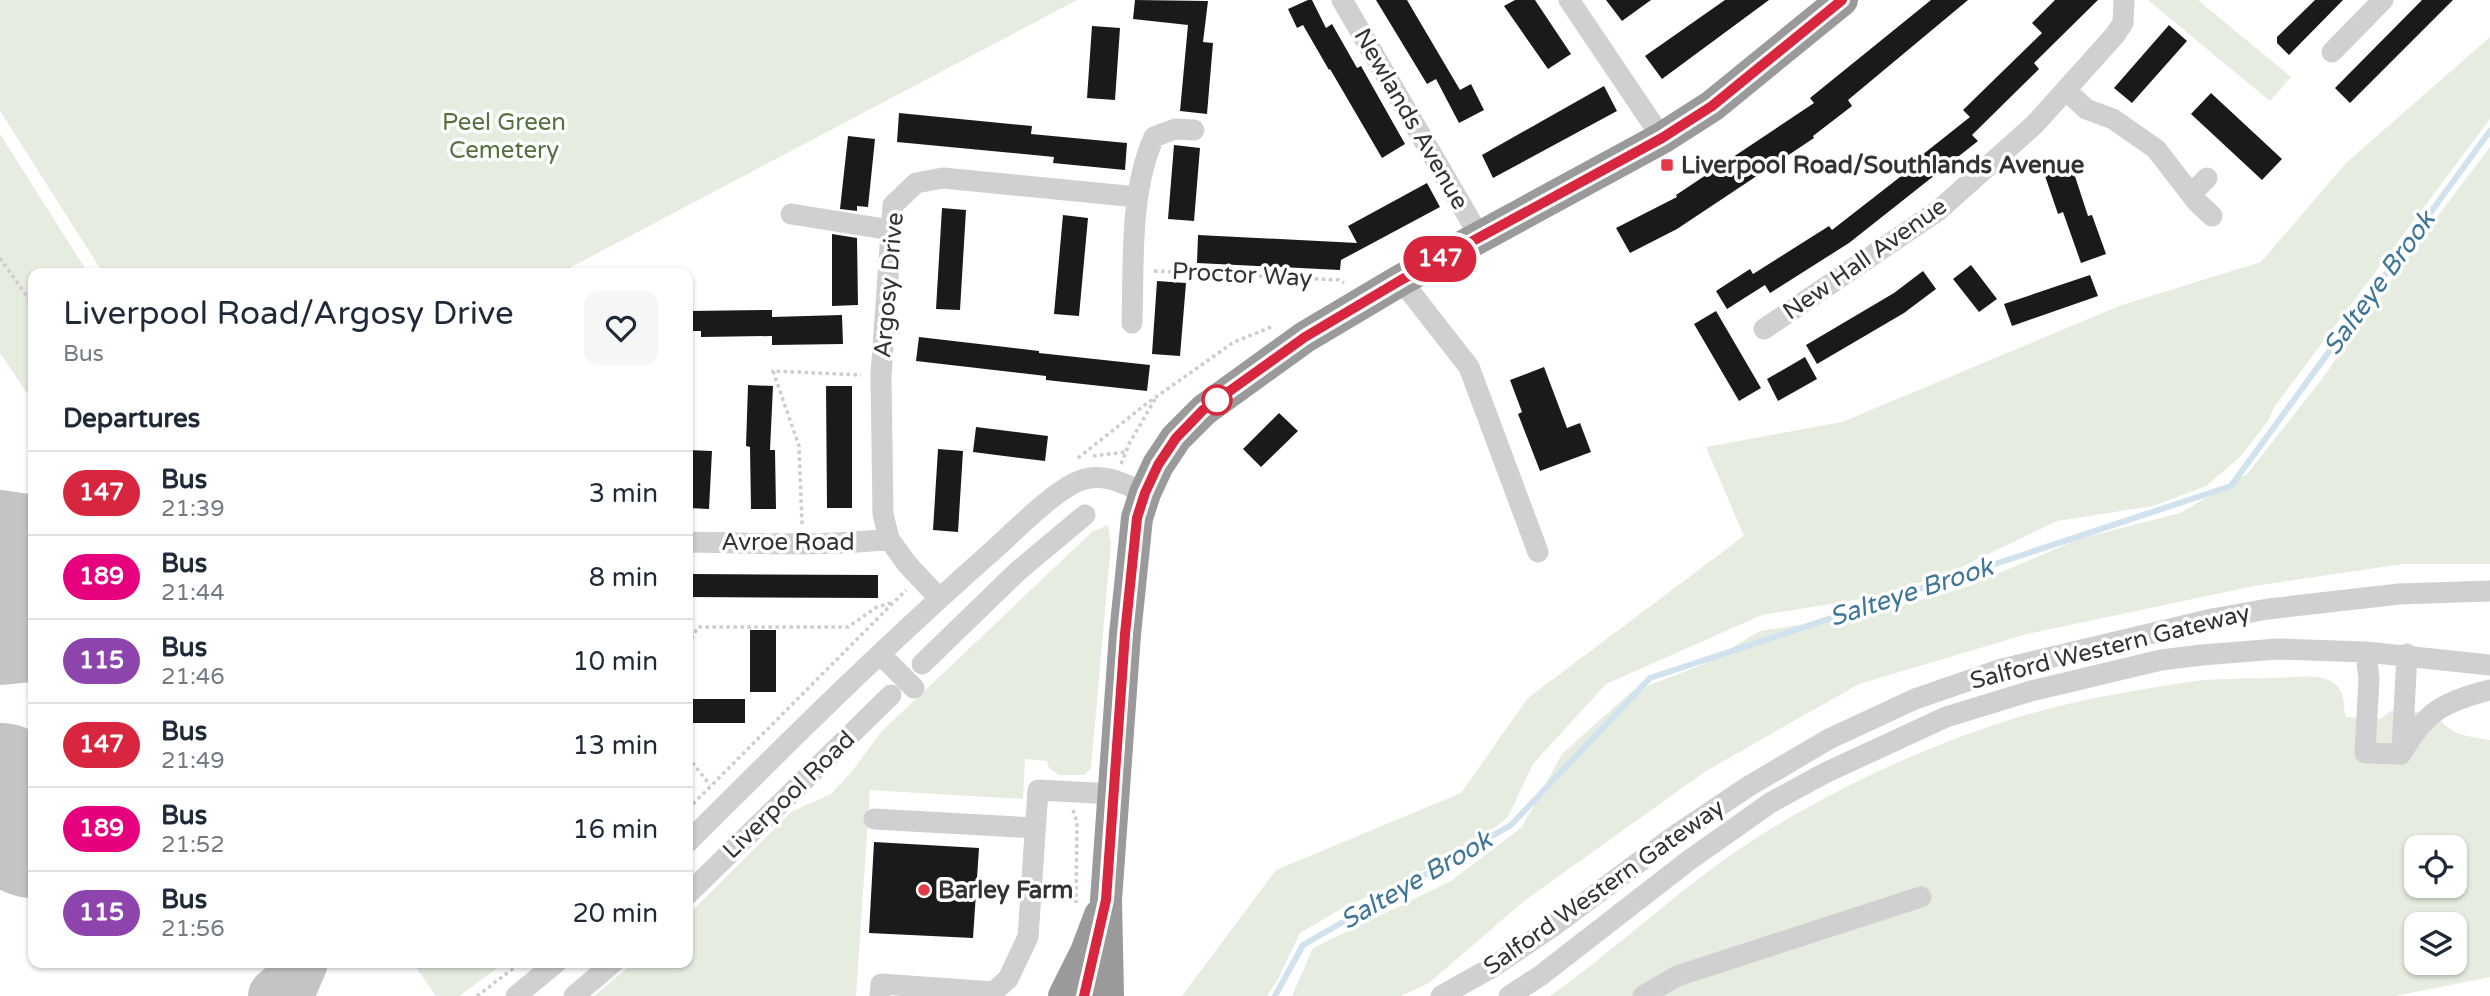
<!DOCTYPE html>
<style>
body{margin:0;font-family:"Varela Round",sans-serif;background:#f6f6f7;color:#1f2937;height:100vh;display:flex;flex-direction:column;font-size:26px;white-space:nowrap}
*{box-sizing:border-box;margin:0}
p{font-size:23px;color:#747a83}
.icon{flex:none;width:38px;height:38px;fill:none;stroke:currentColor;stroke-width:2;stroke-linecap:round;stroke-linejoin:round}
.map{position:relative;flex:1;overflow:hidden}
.panel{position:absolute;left:28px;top:268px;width:665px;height:700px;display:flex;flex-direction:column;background:#fff;border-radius:14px;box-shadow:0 2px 5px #0004}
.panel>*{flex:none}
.badge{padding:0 14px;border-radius:23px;font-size:24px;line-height:46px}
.tools{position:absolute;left:2404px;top:835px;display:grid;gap:14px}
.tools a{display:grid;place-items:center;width:63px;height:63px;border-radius:14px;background:#fff;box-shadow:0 2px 5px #0004;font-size:35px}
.map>.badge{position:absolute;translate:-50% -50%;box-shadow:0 0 0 4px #fff}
h2{padding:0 35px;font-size:26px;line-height:63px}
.round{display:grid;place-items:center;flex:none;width:74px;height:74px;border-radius:14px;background:#f6f6f7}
.head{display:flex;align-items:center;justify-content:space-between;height:119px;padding:0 35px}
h1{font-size:33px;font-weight:600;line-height:52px}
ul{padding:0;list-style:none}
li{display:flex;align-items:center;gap:21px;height:84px;padding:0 35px;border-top:2px solid #e0e1e3}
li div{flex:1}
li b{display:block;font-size:26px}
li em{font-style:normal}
li .badge{min-width:77px;font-weight:700;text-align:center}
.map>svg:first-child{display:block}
.green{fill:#e6ecdf;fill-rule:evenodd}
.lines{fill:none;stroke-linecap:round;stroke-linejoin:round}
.stream{stroke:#cfe2ee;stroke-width:6}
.taxiway{stroke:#c4c4c4;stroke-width:56}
.runway{stroke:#c4c4c4;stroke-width:140}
.building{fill:#1a1a1a}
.path{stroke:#cdcdcd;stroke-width:3.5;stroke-dasharray:3.5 3.5;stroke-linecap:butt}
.minor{stroke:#d0d0d0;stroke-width:21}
.highway{stroke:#9a9a9a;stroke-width:32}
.line-casing{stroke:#fff;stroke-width:16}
.line{stroke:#d7263d;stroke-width:10}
.poi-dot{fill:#e63946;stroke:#fff;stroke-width:2.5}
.stop-dot{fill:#fff;stroke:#d7263d;stroke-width:3.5}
.labels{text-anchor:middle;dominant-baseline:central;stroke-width:7;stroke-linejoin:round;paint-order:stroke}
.street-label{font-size:24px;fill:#333;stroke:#fff}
.park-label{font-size:24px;fill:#56703f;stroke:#fff}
.poi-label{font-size:24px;font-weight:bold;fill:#333;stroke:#fff;text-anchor:start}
.water-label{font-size:26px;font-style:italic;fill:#3f7597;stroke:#fff}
</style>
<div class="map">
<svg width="2490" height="996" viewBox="0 0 2490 996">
<rect width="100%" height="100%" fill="#fff"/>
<path class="green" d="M 0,0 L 1077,0 L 560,273 L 103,273 L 0,111 Z
M 2148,0 L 2198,0 L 2291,77 L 2270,101 Z
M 2490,37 L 2490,119 L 2275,406 L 2268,421 L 2240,457 L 2206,486 L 2153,506 L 2057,521 L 1947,574 L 1867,598 L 1762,615 L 1606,684 L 1533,764 L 1508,817 L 1479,840 L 1424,870 L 1339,910 L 1300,933 L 1278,979 L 1267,996 L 1182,996 L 1276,870 L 1461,793 L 1528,698 L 1744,536 L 1706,447 L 1842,422 L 2122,305 L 2261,262 L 2346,163 Z
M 0,134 L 88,273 L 33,273 L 33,402 L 0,353 Z
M 2490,147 L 2490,564 L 2403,564 L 2254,586 L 2027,634 L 1859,684 L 1706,771 L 1524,901 L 1429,983 L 1401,996 L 1292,996 L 1313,948 L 1451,881 L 1522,827 L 1562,754 L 1631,692 L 1702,665 L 1760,631 L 1869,614 L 1964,588 L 2079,539 L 2180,513 L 2248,473 L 2322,379 L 2418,242 Z
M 1108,525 L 1111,543 L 1091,768 L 1085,775 L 1059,775 L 1049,768 L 1047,761 L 1025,759 L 1023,799 L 870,790 L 856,996 L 594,996 L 633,963 L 688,962 L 688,915 L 791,812 L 831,794 L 853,770 L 881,732 L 1092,532 Z
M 2275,678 C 2296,678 2333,669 2342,694 C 2345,702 2343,709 2346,717 L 2380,719 L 2391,711 L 2433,712 C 2452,736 2461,735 2490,740 L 2490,977 L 2395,996 L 1550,996 C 1611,953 1665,902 1725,859 C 1812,799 1909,752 2009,720 C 2069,701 2133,690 2196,681 C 2221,678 2249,679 2275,678 ZM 2417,847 L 2455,847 L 2455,886 L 2417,886 ZM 2417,924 L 2455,924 L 2455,962 L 2417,962 Z
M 499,962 L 500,966 L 459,996 L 436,996 L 413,963 Z"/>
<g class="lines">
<path class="stream" d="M 1275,996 L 1303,945 L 1511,825 L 1650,678 L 2231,486 L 2490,131"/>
<path class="taxiway" d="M 0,518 L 33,523
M 19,613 L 33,612
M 276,996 L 291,983 L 300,962"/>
<path class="runway" d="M 0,615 L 19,613
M 0,793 L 33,828"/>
</g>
<path class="building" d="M 1135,0 L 1208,1 L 1203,42 L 1213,43 L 1207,114 L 1180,111 L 1188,25 L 1133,19 Z
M 1308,0 L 1312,0 L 1326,28 L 1332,24 L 1357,68 L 1361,66 L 1405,144 L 1382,158 L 1330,69 L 1329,70 L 1303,25 L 1297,28 L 1288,9 Z
M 1376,0 L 1407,0 L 1460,90 L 1471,84 L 1484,110 L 1459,123 L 1436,79 L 1427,84 Z
M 1515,0 L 1535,0 L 1571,54 L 1548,69 L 1504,6 Z
M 1606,0 L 1651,0 L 1622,21 Z
M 1725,0 L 1769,0 L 1662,79 L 1645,56 Z
M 1931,0 L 1968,0 L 1848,100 L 1852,106 L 1813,136 L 1814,138 L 1677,229 L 1630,253 L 1616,228 L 1677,197 L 1676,195 L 1814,103 L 1810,98 Z
M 2055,0 L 2098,0 L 2034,63 L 2039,69 L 1972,135 L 1978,141 L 1849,243 L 1770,293 L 1765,285 L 1727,309 L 1716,291 L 1750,269 L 1753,274 L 1829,226 L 1832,230 L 1909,170 L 1907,167 L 1970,117 L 1963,110 L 2042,33 L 2032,23 Z
M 2315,0 L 2343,0 L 2289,55 L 2277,43 L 2277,37 Z
M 2422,0 L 2453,0 L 2350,103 L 2335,88 Z
M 2169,25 L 2187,41 L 2132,103 L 2114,88 Z
M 1092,26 L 1120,28 L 1115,100 L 1087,98 Z
M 1604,86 L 1617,111 L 1493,178 L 1482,155 Z
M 2211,93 L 2282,159 L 2262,180 L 2191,114 Z
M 899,113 L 1032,126 L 1031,134 L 1127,143 L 1125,170 L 1053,163 L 1054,157 L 897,142 Z
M 848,136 L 875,139 L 868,207 L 857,206 L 857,211 L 840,209 Z
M 1174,145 L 1200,148 L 1194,221 L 1168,219 Z
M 2071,164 L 2088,216 L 2092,215 L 2106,254 L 2081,263 L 2063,212 L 2058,214 L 2044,173 Z
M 1427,183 L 1440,207 L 1341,260 L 1340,270 L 1197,263 L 1198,235 L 1357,243 L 1348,226 Z
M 942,208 L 966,210 L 960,310 L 936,309 Z
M 1063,215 L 1088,218 L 1079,316 L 1054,314 Z
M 832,234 L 857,238 L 858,305 L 832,306 Z
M 1971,265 L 1997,299 L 1979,312 L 1953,279 Z
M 1923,271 L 1936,289 L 1904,313 L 1817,364 L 1806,345 L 1894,293 Z
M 2090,275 L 2098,296 L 2012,326 L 2004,304 Z
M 1157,281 L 1186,283 L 1180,356 L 1152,354 Z
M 772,310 L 772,317 L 842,315 L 843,344 L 772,345 L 772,336 L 701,337 L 701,331 L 688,331 L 688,311 Z
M 1716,311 L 1761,388 L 1739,401 L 1694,324 Z
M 919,337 L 1039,351 L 1039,353 L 1150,365 L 1147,391 L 1046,380 L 1046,376 L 916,361 Z
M 1805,357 L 1817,379 L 1778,401 L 1767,379 Z
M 1544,367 L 1567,428 L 1580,423 L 1591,452 L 1540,471 L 1518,414 L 1522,412 L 1510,380 Z
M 748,385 L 773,386 L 770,450 L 775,450 L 776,509 L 751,509 L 750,447 L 746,446 Z
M 826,386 L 852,386 L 852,508 L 827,508 Z
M 1279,413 L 1298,431 L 1261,467 L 1243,449 Z
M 976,427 L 1048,436 L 1045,461 L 973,452 Z
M 938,449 L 963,451 L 958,532 L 933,530 Z
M 688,450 L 712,451 L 709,509 L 688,508 Z
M 691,574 L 878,575 L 878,598 L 691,597 Z
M 750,630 L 776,630 L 776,692 L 750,692 Z
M 688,699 L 745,699 L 745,723 L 688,723 Z
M 874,842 L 979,848 L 973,938 L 869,933 Z"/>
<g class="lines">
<path class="path" d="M 0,258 L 33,305
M 1154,271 L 1339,280 L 1344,283
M 1093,456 L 1125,452
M 1078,458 L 1146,404 L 1234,342 L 1274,326
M 1121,464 L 1129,444 L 1155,399
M 802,524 L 799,446 L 773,371 L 861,375
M 688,645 L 698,627 L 848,627 L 877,607 L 891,603
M 688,757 L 710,785
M 688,809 L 906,590
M 1073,810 L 1077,822 L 1076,903
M 477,996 L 514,968"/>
<path class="minor" d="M 1342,0 L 1480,237
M 1569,0 L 1662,138
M 2332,52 L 2383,0
M 2067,91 L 2086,109 L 2113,119 L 2156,149 L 2197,202 L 2212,216
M 2191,194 L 2207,178
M 791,214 L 891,230
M 1401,280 L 1469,367 L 1538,552
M 1132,323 C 1134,262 1129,194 1154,137 L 1175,129 L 1194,130
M 1764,329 L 1939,210 L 2035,124 L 2115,35 L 2123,23 L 2124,0
M 688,542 C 755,543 823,547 889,539
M 939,598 L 907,564 L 889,539 L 883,514 L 881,375 L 893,205 L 916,183 L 943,178 L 1137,197
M 2366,652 L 2369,679 L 2365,753 L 2401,754
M 880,654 L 914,688
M 922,664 L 1018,571 L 1085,515
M 2402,750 L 2407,654
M 2401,754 C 2426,711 2443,702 2490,690
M 874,819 L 1035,828
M 688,842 C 786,744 884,647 988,555 C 1011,535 1053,491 1079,481 C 1102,471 1124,484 1145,493
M 688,894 L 891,695
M 516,996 L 557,962
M 574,996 L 614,962
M 880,996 L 881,984 L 994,992
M 989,996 L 1008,979 L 1028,937 L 1038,790 L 1114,794
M 1441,996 L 1491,968 L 1552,927 L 1670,839 L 1749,786 L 1829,739 L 1915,699 L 2002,669 L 2212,619 L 2268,609 L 2399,594 L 2490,591
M 1509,996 L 1540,976 L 1688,861 L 1770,803 L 1825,773 L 1946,717 L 2031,691 L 2161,660 L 2202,655 L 2277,649 L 2366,652 L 2490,665
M 1643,996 L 1677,976 L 1921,897"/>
<path class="highway" d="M 1064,996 L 1086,952 L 1100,915
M 1108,996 L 1106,900 L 1125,634 L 1137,518 L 1145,493 L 1158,465 L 1176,438 L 1204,410 L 1305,337 L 1401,280 L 1662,138 L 1712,106 L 1842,0"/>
</g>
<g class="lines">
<defs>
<path id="line" d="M 1084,996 L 1106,900 L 1125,634 L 1137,518 L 1145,493 L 1158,465 L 1176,438 L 1203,410 L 1305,337 L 1401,280 L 1662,138 L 1712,106 L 1842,0"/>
</defs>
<use href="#line" class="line-casing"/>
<use href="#line" class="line"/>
</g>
<g class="poi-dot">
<rect x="1660" y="158" width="14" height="14" rx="3.5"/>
<circle cx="924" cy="890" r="7"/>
</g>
<circle class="stop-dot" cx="1217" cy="400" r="14"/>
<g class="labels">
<g class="street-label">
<text transform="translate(1411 119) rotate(60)">Newlands Avenue</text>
<text transform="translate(1865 259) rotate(-35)">New Hall Avenue</text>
<text transform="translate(1242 275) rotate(3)">Proctor Way</text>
<text transform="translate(889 285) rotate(-85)">Argosy Drive</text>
<text x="788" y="542">Avroe Road</text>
<text transform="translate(2110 647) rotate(-14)">Salford Western Gateway</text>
<text transform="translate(789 795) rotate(-44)">Liverpool Road</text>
<text transform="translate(1604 887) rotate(-35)">Salford Western Gateway</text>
</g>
<g class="park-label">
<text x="504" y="122">Peel Green<tspan x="504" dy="28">Cemetery</tspan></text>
</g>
<g class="poi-label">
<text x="1681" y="165">Liverpool Road/Southlands Avenue</text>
<text x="938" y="890">Barley Farm</text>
</g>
<g class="water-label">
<text transform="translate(2379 283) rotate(-54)">Salteye Brook</text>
<text transform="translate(1911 592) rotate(-18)">Salteye Brook</text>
<text transform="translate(1416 880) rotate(-30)">Salteye Brook</text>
</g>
</g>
</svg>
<div class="tools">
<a><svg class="icon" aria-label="locate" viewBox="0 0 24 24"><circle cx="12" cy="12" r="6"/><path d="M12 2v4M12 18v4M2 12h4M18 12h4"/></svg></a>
<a><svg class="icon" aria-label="layers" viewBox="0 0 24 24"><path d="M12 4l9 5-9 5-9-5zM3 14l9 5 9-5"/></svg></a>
</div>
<b class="badge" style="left:1440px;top:259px;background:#d7263d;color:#fff">147</b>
<section class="panel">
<div class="head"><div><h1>Liverpool Road/Argosy Drive</h1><p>Bus</p></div><a class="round"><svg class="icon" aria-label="heart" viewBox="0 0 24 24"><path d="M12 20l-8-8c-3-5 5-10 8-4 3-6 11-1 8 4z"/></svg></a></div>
<h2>Departures</h2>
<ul>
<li><span class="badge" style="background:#d7263d;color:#fff">147</span><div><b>Bus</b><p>21:39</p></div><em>3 min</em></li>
<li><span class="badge" style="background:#e6007e;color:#fff">189</span><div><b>Bus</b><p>21:44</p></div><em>8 min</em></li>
<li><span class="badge" style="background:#8e44ad;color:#fff">115</span><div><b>Bus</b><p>21:46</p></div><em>10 min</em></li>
<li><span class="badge" style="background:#d7263d;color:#fff">147</span><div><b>Bus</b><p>21:49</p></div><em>13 min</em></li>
<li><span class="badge" style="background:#e6007e;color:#fff">189</span><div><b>Bus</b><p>21:52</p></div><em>16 min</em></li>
<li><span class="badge" style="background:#8e44ad;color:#fff">115</span><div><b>Bus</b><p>21:56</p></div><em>20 min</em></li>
</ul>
</section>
</div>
